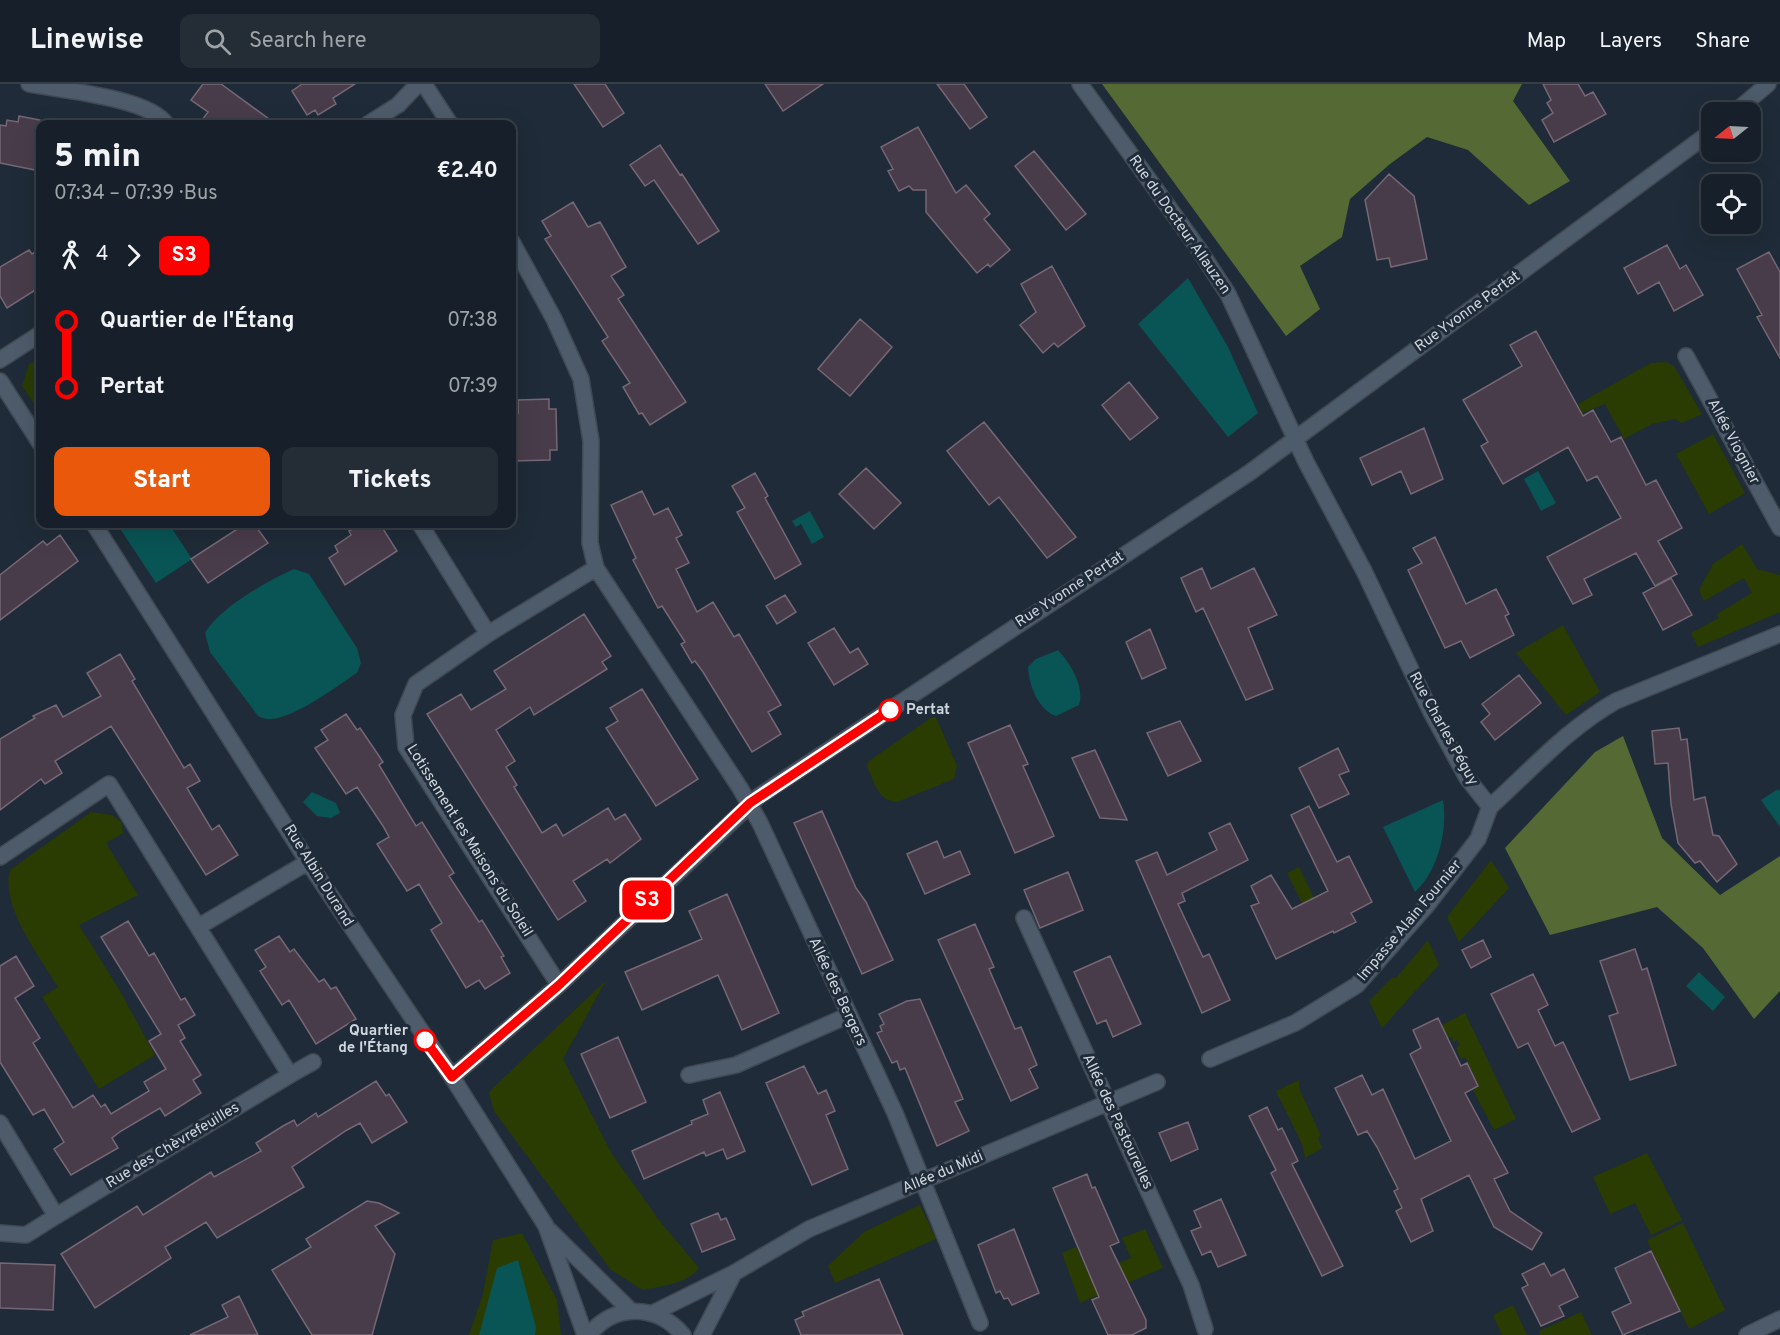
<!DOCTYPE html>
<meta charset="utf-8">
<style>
body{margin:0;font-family:Overpass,sans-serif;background:#242d36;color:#f1f3f6;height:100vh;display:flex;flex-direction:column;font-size:22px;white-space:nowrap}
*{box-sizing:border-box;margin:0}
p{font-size:20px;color:#9ea3a8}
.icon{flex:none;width:33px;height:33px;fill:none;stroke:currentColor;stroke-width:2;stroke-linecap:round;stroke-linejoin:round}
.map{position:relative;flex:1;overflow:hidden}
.drawer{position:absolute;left:36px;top:36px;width:480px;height:408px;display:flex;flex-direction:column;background:#17202a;border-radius:12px;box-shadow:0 6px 24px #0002,0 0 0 2px #363e47}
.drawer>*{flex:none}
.badge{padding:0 12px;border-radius:9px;font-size:21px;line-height:39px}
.needle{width:39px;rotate:252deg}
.tools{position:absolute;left:1701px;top:18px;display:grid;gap:12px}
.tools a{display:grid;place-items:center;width:60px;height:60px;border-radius:12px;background:#17202a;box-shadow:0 6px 24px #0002,0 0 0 2px #363e47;font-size:30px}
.map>.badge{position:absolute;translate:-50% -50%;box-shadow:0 0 0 3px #fff}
.legs{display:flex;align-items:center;gap:9px;height:66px;padding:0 18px;font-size:20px}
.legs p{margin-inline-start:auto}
.head{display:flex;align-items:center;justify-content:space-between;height:102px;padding:0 18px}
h1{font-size:33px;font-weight:800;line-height:45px}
.primary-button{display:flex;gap:12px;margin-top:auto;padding:12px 18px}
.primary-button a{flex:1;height:69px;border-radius:12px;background:#ea580c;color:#fff;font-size:24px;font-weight:800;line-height:69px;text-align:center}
.primary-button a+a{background:#242d36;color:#f1f3f6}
ul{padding:0 18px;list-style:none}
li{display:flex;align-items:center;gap:21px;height:66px;font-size:22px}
li i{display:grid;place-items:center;width:9px;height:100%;margin:0 8px;background:currentColor}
li i::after{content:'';width:15px;height:15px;margin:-8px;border:4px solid;border-radius:50%;background:#17202a}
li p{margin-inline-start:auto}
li:first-child i{background:linear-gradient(#0000 50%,currentColor 0)}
li:last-child i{background:linear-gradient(currentColor 50%,#0000 0)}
header{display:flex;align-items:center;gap:36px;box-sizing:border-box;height:84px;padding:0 30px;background:#17202a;border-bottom:2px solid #363e47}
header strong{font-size:28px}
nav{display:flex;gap:33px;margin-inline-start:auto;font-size:21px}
.search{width:420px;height:54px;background:#242d36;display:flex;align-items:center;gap:15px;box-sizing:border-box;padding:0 21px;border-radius:12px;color:#9ea3a8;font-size:22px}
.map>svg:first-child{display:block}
.green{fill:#2a3c02}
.forest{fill:#546933}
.water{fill:#095455}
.building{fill:#493c4a;stroke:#756776;stroke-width:1.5}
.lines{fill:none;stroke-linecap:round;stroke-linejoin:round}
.minor-casing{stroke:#3f4954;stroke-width:18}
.secondary-casing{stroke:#3f4954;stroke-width:18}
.minor{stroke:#4e5b6a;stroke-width:15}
.secondary{stroke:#4e5b6a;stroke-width:15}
.line-1-casing{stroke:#fff;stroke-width:14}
.line-1{stroke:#f00;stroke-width:9}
.stop-1-dot{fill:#fff;stroke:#f00;stroke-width:3}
.labels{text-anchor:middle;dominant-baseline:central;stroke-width:6;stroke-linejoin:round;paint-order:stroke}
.street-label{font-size:15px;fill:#cdd5de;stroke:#1f2b38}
.stop-label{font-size:15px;font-weight:bold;fill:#cdd5de;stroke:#1f2b38;text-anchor:start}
</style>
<header>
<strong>Linewise</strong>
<div class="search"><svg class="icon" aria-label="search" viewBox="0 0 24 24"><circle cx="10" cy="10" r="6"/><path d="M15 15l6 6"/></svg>Search here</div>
<nav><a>Map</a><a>Layers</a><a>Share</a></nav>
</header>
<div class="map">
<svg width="1780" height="1251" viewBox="0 0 1780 1251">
<rect width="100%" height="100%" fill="#1f2b38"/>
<path class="green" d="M 35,277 L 40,282 L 40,329 L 22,302 L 29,280 Z
M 1666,278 L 1674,282 L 1702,330 L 1682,339 L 1675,335 L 1652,340 L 1624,355 L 1605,320 L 1582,329 L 1578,320 L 1651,279 Z
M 1713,350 L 1745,409 L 1709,430 L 1676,370 Z
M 1742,460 L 1757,485 L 1780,491 L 1780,528 L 1698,563 L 1691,549 L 1719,534 L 1717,530 L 1752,509 L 1744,494 L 1704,517 L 1699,506 L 1713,480 Z
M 1563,541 L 1600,608 L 1566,631 L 1516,569 Z
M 935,631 L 957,682 L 954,695 L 897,718 C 878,717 874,698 867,682 L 869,677 Z
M 91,728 L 112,731 L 121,738 L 123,749 L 106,759 L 138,811 L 79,841 L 120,907 L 155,971 L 99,1005 L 42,913 L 58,903 C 40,873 0,822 10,786 Z
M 1491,776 L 1509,804 L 1459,858 L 1447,833 Z
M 1299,783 L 1331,848 L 1305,860 L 1307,829 L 1287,789 Z
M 1428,856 L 1439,881 L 1382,944 L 1369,917 L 1392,894 L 1396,894 Z
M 606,896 L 563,975 L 612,1070 L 659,1136 L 699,1184 C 688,1200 661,1202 643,1206 L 611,1186 L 494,1027 L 489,1009 L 492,1005 Z
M 1465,929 L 1516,1035 L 1494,1046 L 1473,1006 L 1479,1002 L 1465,973 L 1461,975 L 1456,964 L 1460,961 L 1457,956 L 1453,958 L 1452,953 L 1448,954 L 1442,941 Z
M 1299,996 L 1299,1004 L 1321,1052 L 1318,1054 L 1322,1064 L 1305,1074 L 1302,1060 L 1276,1007 Z
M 1647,1069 L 1682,1136 L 1651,1151 L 1635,1119 L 1610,1130 L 1593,1093 Z
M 920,1121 L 936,1155 L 835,1199 L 828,1182 L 864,1148 Z
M 1683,1139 L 1725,1226 L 1689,1245 L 1647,1156 Z
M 1145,1145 L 1163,1184 L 1080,1219 L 1062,1169 L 1076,1163 L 1089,1191 L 1131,1174 L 1122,1154 Z
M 522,1149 L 557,1216 L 561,1251 L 469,1251 L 483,1210 L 493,1156 Z
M 1513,1221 L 1527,1251 L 1502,1251 L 1493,1231 Z
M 1581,1228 L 1592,1251 L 1540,1251 L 1539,1247 Z"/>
<path class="forest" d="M 1102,0 L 1522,0 L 1513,17 L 1570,97 L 1529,121 L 1468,66 L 1427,53 L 1390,80 L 1350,115 L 1342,153 L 1300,182 L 1320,225 L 1286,252 Z
M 1623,652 L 1662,754 L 1720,811 L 1780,772 L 1780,907 L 1754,935 L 1703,864 L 1657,823 L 1550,851 L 1505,764 L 1595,668 Z"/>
<path class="water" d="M 1188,194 L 1228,263 L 1258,329 L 1228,353 L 1138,240 Z
M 1538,387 L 1556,419 L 1541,427 L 1524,395 Z
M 810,427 L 824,453 L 812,460 L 801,440 L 796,443 L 792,437 Z
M 117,440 L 169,440 L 192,475 L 156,499 Z
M 294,485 L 309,490 L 357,564 L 361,579 L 357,589 C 336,602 280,647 258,632 L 210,568 L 205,549 C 219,524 267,497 294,485 Z
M 1058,566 C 1070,579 1085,602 1079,621 L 1056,632 C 1038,626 1029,601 1028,583 L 1036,575 Z
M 1778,705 L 1780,707 L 1780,743 L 1761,716 Z
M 312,708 L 336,719 L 340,729 L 331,734 L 317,732 L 303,718 Z
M 1443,716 C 1448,746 1438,787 1415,808 L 1383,743 Z
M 1699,888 L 1725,913 L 1713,927 L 1686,902 Z
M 518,1176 L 536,1243 L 535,1251 L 479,1251 L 497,1184 Z"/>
<path class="building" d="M 203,0 L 221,0 L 276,40 L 199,40 L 208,28 L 191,16 Z
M 302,0 L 355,0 L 333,14 L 336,20 L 318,31 L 315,26 L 307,31 L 292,7 Z
M 574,0 L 605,0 L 624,29 L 603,43 Z
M 765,0 L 823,0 L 783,27 Z
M 937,0 L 964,0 L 987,33 L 970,45 Z
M 1543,0 L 1578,0 L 1585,12 L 1593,8 L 1606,30 L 1554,58 L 1542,36 L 1553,29 L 1547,19 L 1551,16 Z
M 19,32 L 40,36 L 40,87 L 0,79 L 0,41 L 6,42 L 7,36 L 18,38 Z
M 918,43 L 956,109 L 966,101 L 990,130 L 984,135 L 1010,166 L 990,183 L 988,180 L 977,189 L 926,128 L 926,106 L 913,106 L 909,102 L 899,107 L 888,87 L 893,85 L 881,63 Z
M 660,61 L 680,91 L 682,90 L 719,147 L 698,160 L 654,96 L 645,102 L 630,81 Z
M 1034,67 L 1086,130 L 1066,146 L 1015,82 Z
M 1389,90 L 1414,112 L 1427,175 L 1391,183 L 1389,174 L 1377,176 L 1365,116 Z
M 573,118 L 588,143 L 600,138 L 626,183 L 611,192 L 624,211 L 618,215 L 686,318 L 650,341 L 642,329 L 639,330 L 623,303 L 630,299 L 602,257 L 608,253 L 545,155 L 551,152 L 542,137 Z
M 1667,161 L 1680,185 L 1686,181 L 1703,211 L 1674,227 L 1659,198 L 1638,210 L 1624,184 Z
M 40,165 L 40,203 L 7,224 L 0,212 L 0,183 L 29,166 L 32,170 Z
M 1769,168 L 1780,188 L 1780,274 L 1757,233 L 1762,231 L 1737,185 Z
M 1052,182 L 1085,242 L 1058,263 L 1054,259 L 1043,269 L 1020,241 L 1036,228 L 1021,200 Z
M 860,235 L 892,263 L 850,312 L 818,285 Z
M 1536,247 L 1583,332 L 1593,326 L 1611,358 L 1621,353 L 1646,401 L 1656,396 L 1682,444 L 1658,457 L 1677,490 L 1655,502 L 1636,469 L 1584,495 L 1592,511 L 1573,520 L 1547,473 L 1621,434 L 1597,392 L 1587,397 L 1568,363 L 1503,400 L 1481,362 L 1488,358 L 1463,316 L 1522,282 L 1510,261 Z
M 1129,298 L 1158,334 L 1130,356 L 1102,321 Z
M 549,315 L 549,325 L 556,325 L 557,366 L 550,366 L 550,376 L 512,377 L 512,330 L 518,329 L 518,316 Z
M 984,338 L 1076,453 L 1047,474 L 999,413 L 989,421 L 947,367 Z
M 1424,344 L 1443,395 L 1411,410 L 1401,387 L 1372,401 L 1360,374 Z
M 866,384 L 901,419 L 874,445 L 839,410 Z
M 755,389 L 768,412 L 765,414 L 801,480 L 775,495 L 737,428 L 745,424 L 732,402 Z
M 642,407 L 654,431 L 668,424 L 682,451 L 676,454 L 689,479 L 676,485 L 697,528 L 713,518 L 734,553 L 739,550 L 781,621 L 768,628 L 781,650 L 752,668 L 703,588 L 695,577 L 692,579 L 681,560 L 685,558 L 662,522 L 658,524 L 633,476 L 636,474 L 611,421 Z
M 245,440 L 254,440 L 268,459 L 208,499 L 191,475 Z
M 360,440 L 380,440 L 397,467 L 345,501 L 329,474 L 338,468 L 335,462 L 351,451 L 349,447 Z
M 60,451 L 78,477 L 0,536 L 0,491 L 43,457 L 47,461 Z
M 1435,453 L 1466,520 L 1496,505 L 1509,530 L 1505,532 L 1514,551 L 1470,574 L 1461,557 L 1445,564 L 1408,486 L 1422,479 L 1413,464 Z
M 1202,484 L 1211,505 L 1254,484 L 1277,531 L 1248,544 L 1273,605 L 1246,616 L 1203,524 L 1196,528 L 1181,494 Z
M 1671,494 L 1692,531 L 1663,546 L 1643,509 Z
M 785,511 L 796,528 L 777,540 L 766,522 Z
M 584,530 L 611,572 L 602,578 L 607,585 L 534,631 L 530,623 L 496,646 L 515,677 L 506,683 L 517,701 L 514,703 L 542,749 L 556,740 L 563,752 L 608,724 L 615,736 L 625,730 L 641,755 L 610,779 L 607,775 L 573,797 L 586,817 L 558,836 L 427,630 L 461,610 L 471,626 L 506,605 L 494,587 Z
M 834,544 L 850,569 L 858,564 L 868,580 L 834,601 L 808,559 Z
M 1150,545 L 1166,584 L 1142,595 L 1126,558 Z
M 120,570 L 135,595 L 132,597 L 184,684 L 190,680 L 200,697 L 187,704 L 212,746 L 219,741 L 238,771 L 206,791 L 111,642 L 55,677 L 62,689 L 45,700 L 41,695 L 0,726 L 0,655 L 35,634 L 33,632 L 56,621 L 63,633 L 101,612 L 87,589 Z
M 1519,591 L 1541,619 L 1495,656 L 1481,638 L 1490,630 L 1482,620 Z
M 642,605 L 698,695 L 656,722 L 606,644 L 618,637 L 610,624 Z
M 346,630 L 357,646 L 360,644 L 377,669 L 383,678 L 379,681 L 416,742 L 422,738 L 454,789 L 449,792 L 479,838 L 482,836 L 504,872 L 501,873 L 510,889 L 485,905 L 479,896 L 466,904 L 431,846 L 442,839 L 419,800 L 407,807 L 377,760 L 389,753 L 383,742 L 357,703 L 346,710 L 315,664 L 328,656 L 321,646 Z
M 1180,637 L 1201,677 L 1168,692 L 1147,649 Z
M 1010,641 L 1028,680 L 1023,682 L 1054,752 L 1015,769 L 968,659 Z
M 1679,644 L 1681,656 L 1687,655 L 1694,716 L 1705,713 L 1713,751 L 1719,752 L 1737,780 L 1717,798 L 1700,777 L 1695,779 L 1678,759 L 1671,720 L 1668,679 L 1655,680 L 1652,647 Z
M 1338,664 L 1349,687 L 1339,691 L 1349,710 L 1319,724 L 1299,684 Z
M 1095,666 L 1127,736 L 1100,734 L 1072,674 Z
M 1309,722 L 1337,778 L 1349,772 L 1372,818 L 1351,829 L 1356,838 L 1334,849 L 1333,847 L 1276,875 L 1251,822 L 1259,819 L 1251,802 L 1271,791 L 1292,825 L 1328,807 L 1291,731 Z
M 822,727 L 856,804 L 866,818 L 893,876 L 862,890 L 794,739 Z
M 1230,739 L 1248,776 L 1182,809 L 1185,817 L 1178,820 L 1203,873 L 1209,870 L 1230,916 L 1202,929 L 1136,777 L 1157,768 L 1167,791 L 1217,766 L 1209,749 Z
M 937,757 L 944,774 L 960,767 L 970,790 L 925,810 L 907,770 Z
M 1068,788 L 1083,826 L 1040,844 L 1024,806 Z
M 727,810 L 779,929 L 742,946 L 718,891 L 642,926 L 625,888 L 702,855 L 689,827 Z
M 128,837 L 149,872 L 154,869 L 181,916 L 185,914 L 195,931 L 178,941 L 185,954 L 180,957 L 201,991 L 193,996 L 201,1009 L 165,1032 L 160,1024 L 121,1047 L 112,1054 L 118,1064 L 71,1091 L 54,1065 L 64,1058 L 44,1025 L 33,1031 L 0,978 L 0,882 L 16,872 L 34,902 L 15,914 L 40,954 L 33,959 L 73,1024 L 93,1011 L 101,1023 L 105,1020 L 111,1030 L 149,1007 L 144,998 L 166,985 L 149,957 L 161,950 L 101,853 Z
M 975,840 L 994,883 L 989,885 L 1015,945 L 1021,943 L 1037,981 L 1029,985 L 1038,1004 L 1011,1017 L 938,856 Z
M 279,852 L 290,868 L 294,865 L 319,898 L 324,895 L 331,905 L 336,903 L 356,935 L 316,960 L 289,916 L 282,921 L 260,887 L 266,883 L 255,866 Z
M 1483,856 L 1491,873 L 1471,884 L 1462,866 Z
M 1635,865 L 1642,886 L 1647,884 L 1676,981 L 1630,996 L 1609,932 L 1618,929 L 1600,877 Z
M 1110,872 L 1141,940 L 1113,953 L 1106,936 L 1097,940 L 1074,888 Z
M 1533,890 L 1548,921 L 1538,926 L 1555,962 L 1563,958 L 1600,1035 L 1572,1048 L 1528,959 L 1518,964 L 1491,910 Z
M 920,915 L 963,1015 L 955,1018 L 969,1047 L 937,1062 L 905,984 L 900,986 L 897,977 L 892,979 L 877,949 L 882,947 L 880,942 L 884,940 L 879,930 L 907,917 Z
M 1438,934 L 1461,982 L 1467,979 L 1478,1002 L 1465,1009 L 1508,1089 L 1494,1095 L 1510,1127 L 1542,1149 L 1532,1166 L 1494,1143 L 1469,1091 L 1421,1115 L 1433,1147 L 1411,1158 L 1396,1127 L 1402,1124 L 1394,1107 L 1398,1105 L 1377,1063 L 1367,1047 L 1358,1051 L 1335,1004 L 1362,991 L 1372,1011 L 1383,1005 L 1415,1075 L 1451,1057 L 1410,970 L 1421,964 L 1413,946 Z
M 618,953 L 646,1018 L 610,1034 L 581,970 Z
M 804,982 L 818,1010 L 826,1006 L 835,1027 L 826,1031 L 848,1085 L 812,1101 L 766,999 Z
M 376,997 L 386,1012 L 389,1010 L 407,1038 L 372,1059 L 360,1039 L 347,1046 L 292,1083 L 304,1103 L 217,1154 L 206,1138 L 165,1163 L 171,1174 L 95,1224 L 61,1170 L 137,1122 L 143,1131 L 211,1088 L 214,1093 L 261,1067 L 256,1059 L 283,1042 L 294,1036 L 297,1042 L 316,1029 L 318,1033 Z
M 720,1008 L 745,1067 L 727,1075 L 723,1065 L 706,1072 L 704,1068 L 644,1095 L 632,1067 L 692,1040 L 691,1037 L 708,1030 L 703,1016 Z
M 1267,1023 L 1278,1046 L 1282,1044 L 1298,1077 L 1292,1080 L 1343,1182 L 1322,1192 L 1271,1089 L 1276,1086 L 1249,1032 Z
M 1188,1038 L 1198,1065 L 1171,1077 L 1159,1049 Z
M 1087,1090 L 1092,1104 L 1095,1103 L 1119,1158 L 1110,1162 L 1146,1236 L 1146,1244 L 1132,1251 L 1108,1251 L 1092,1216 L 1099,1213 L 1053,1104 Z
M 1221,1115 L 1246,1171 L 1218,1183 L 1211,1167 L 1202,1171 L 1191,1147 L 1201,1143 L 1194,1127 Z
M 367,1117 L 379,1119 L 399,1129 L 375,1142 L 395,1170 L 372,1251 L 312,1251 L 272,1186 L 311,1163 L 306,1155 Z
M 718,1129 L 721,1136 L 726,1134 L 735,1155 L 702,1168 L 691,1140 Z
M 1014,1145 L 1039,1209 L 1012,1221 L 1008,1214 L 1004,1215 L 1000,1207 L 996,1209 L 978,1161 Z
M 1651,1167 L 1680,1227 L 1623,1251 L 1612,1228 L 1631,1219 L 1615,1184 Z
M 0,1179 L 55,1181 L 53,1226 L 0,1224 Z
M 1544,1179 L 1551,1192 L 1564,1185 L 1578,1213 L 1559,1222 L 1564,1232 L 1541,1242 L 1522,1204 L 1528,1201 L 1522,1190 Z
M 879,1195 L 903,1251 L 801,1251 L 795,1236 L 804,1232 L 802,1228 Z
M 239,1212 L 258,1251 L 190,1251 L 228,1233 L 222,1221 Z"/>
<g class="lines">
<defs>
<path id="minor" d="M 29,0 C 61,6 149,14 166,40
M 424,0 L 450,40
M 1080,0 L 1198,164 L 1228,210 L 1306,378 L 1364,487 L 1431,628 L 1467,694 L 1490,723 C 1531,686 1567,645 1616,617 L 1780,550
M 1735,28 L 1768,0
M 368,40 L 398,21 L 418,0
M 512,158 L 554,235 L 581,295 L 591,357 L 590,459 L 596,484
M 1686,272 L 1780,444
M 0,276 L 40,250
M 0,297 L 40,359
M 94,440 L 308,778 L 452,993 L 546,1142 L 585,1251
M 420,440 L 488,550
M 0,773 L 109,700 L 290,991 L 56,1132 L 0,1039
M 1024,834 L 1191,1201 L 1205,1245
M 198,843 L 308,778
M 559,901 L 406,663 L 403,631 L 416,600 L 488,550 L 596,484 L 740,704 L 760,739 L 895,1029 L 980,1239
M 1210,975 L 1295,939 L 1357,901 L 1428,820 L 1478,755 L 1490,723
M 290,991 L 313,978
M 689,991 L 736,981 L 847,932
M 452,993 L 559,901 L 759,712 L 1249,389 L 1712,47
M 550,1147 L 631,1227
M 0,1149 L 26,1151 L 56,1132
M 653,1229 L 734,1189 L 809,1145 L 1157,998
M 702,1251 L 734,1189"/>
<path id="secondary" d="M 589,1251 C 614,1219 657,1220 683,1251
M 1747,1251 L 1780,1235"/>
</defs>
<use href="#minor" class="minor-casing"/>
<use href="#secondary" class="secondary-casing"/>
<use href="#minor" class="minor"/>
<use href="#secondary" class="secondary"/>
</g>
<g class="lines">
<defs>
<path id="line-1" d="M 425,956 L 452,993 L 559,901 L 750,719 L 890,626"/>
</defs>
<use href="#line-1" class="line-1-casing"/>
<use href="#line-1" class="line-1"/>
</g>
<g class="stop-1-dot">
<circle cx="890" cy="626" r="10"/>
<circle cx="425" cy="956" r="10"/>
</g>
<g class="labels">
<g class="street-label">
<text transform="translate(1179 141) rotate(55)">Rue du Docteur Allauzen</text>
<text transform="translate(1468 228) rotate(-36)">Rue Yvonne Pertat</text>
<text transform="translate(1733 358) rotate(62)">Allée Viognier</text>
<text transform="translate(1070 506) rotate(-33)">Rue Yvonne Pertat</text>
<text transform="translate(1443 645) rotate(61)">Rue Charles Péguy</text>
<text transform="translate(469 757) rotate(58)">Lotissement les Maisons du Soleil</text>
<text transform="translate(318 792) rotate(58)">Rue Albin Durand</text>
<text transform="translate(1410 837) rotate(-50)">Impasse Alain Fournier</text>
<text transform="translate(837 908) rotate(65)">Allée des Bergers</text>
<text transform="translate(1117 1038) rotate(65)">Allée des Pastourelles</text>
<text transform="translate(173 1062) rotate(-31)">Rue des Chèvrefeuilles</text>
<text transform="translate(943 1089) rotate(-23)">Allée du Midi</text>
</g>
<g class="stop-label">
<text x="906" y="626">Pertat</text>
<text x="408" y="947" text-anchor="end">Quartier<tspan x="408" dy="17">de l'Étang</tspan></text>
</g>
</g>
</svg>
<div class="tools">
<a><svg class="needle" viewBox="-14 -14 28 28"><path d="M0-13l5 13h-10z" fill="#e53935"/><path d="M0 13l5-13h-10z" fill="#9ea3a8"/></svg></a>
<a><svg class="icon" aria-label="locate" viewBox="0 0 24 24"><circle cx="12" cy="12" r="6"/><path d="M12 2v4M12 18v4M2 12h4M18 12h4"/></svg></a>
</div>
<b class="badge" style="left:647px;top:816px;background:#f00;color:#fff">S3</b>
<section class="drawer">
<div class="head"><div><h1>5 min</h1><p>07:34 – 07:39 · Bus</p></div><b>€2.40</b></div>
<div class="legs"><svg class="icon" aria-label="walk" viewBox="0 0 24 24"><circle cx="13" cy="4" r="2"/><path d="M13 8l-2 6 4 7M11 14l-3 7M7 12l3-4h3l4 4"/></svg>4<svg class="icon" aria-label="forward" viewBox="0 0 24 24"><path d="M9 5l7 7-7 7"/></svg><b class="badge" style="background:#f00;color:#fff">S3</b></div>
<ul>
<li><i style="color:#f00"></i><b>Quartier de l'Étang</b><p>07:38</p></li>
<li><i style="color:#f00"></i><b>Pertat</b><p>07:39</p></li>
</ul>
<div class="primary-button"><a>Start</a><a>Tickets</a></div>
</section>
</div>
